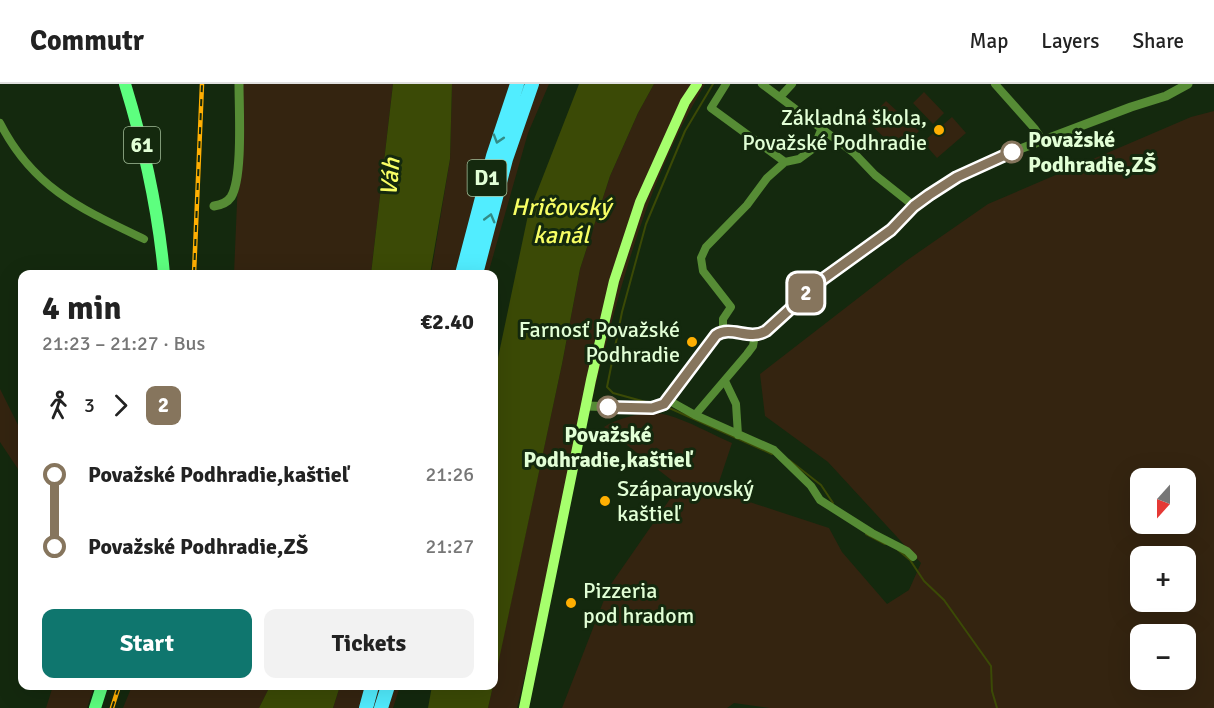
<!DOCTYPE html>
<meta charset="utf-8">
<style>
body{margin:0;font-family:Signika,sans-serif;background:#f2f2f2;color:#222;height:100vh;display:flex;flex-direction:column;font-size:22px;white-space:nowrap}
*{box-sizing:border-box;margin:0}
p{font-size:20px;color:#767676}
.icon{flex:none;width:33px;height:33px;fill:none;stroke:currentColor;stroke-width:2;stroke-linecap:round;stroke-linejoin:round}
.map{position:relative;flex:1;overflow:hidden}
.panel{position:absolute;left:18px;top:186px;width:480px;height:420px;display:flex;flex-direction:column;background:#fff;border-radius:12px;box-shadow:0 6px 24px #0002}
.panel>*{flex:none}
.badge{padding:0 12px;border-radius:9px;font-size:21px;line-height:39px}
.needle{width:39px;rotate:201deg}
.controls{position:absolute;left:1130px;top:384px;display:grid;gap:12px}
.controls a{display:grid;place-items:center;width:66px;height:66px;border-radius:12px;background:#fff;box-shadow:0 6px 24px #0002;font-size:30px}
.map>.badge{position:absolute;translate:-50% -50%;box-shadow:0 0 0 3px #fff}
.legs{display:flex;align-items:center;gap:9px;height:66px;padding:0 24px;font-size:20px}
.legs p{margin-inline-start:auto}
.head{display:flex;align-items:center;justify-content:space-between;height:102px;padding:0 24px}
h1{font-size:33px;font-weight:800;line-height:45px}
.cta{display:flex;gap:12px;margin-top:auto;padding:12px 24px}
.cta a{flex:1;height:69px;border-radius:12px;background:#0f766e;color:#fff;font-size:24px;font-weight:800;line-height:69px;text-align:center}
.cta a+a{background:#f2f2f2;color:#222}
ul{padding:0 24px;list-style:none}
li{display:flex;align-items:center;gap:21px;height:72px;font-size:22px}
li i{display:grid;place-items:center;width:9px;height:100%;margin:0 8px;background:currentColor}
li i::after{content:'';width:15px;height:15px;margin:-8px;border:4px solid;border-radius:50%;background:#fff}
li p{margin-inline-start:auto}
li:first-child i{background:linear-gradient(#0000 50%,currentColor 0)}
li:last-child i{background:linear-gradient(currentColor 50%,#0000 0)}
header{display:flex;align-items:center;gap:36px;box-sizing:border-box;height:84px;padding:0 30px;background:#fff;border-bottom:2px solid #e0e0e0}
header strong{font-size:28px}
nav{display:flex;gap:33px;margin-inline-start:auto;font-size:21px}
.map>svg:first-child{display:block}
.green{fill:#342410;fill-rule:evenodd}
.water{fill:#3b4a06}
.lines{fill:none;stroke-linecap:round;stroke-linejoin:round}
.stream{stroke:#3b4a06;stroke-width:2}
.minor{stroke:#568c35;stroke-width:8}
.tertiary{stroke:#568c35;stroke-width:9}
.secondary{stroke:#a6ff6d;stroke-width:10}
.primary{stroke:#5dff7f;stroke-width:12}
.motorway{stroke:#51edff;stroke-width:14}
.rail-casing{stroke:#ffaf02;stroke-width:4.5}
.rail{stroke:#14290e;stroke-width:2;stroke-dasharray:7;stroke-linecap:butt}
.oneway{stroke:#328b86}
.line-1-casing{stroke:#fff;stroke-width:14}
.line-1{stroke:#86755d;stroke-width:9}
.poi-dot{fill:#ffaf02;stroke:#14290e;stroke-width:2}
.stop-1-dot{fill:#fff;stroke:#86755d;stroke-width:3}
.labels{text-anchor:middle;dominant-baseline:central;stroke-width:6;stroke-linejoin:round;paint-order:stroke}
.shield{fill:#14290e;stroke:#a4bf9a;stroke-width:1.5}
.shield-label{font-size:21px;font-weight:bold;fill:#e2ffd6}
.poi-label{font-size:22px;fill:#e2ffd6;stroke:#14290e;text-anchor:end}
.stop-label{font-size:22px;font-weight:bold;fill:#e2ffd6;stroke:#14290e;text-anchor:start}
.water-label{font-size:24px;font-style:italic;fill:#f8ff64;stroke:#14290e}
</style>
<header>
<strong>Commutr</strong>
<nav><a>Map</a><a>Layers</a><a>Share</a></nav>
</header>
<div class="map">
<svg width="1214" height="624" viewBox="0 0 1214 624">
<rect width="100%" height="100%" fill="#14290e"/>
<path class="green" d="M 242,0 L 393,0 L 371,190 L 234,190 Z
M 452,0 L 549,0 L 528,49 L 488,190 L 431,190 L 450,75 Z
M 654,0 L 705,0 C 643,103 615,221 587,337 C 563,433 540,528 517,624 L 488,624 L 562,280 L 580,185 L 610,92 L 638,29 Z
M 924,8 L 944,29 L 933,40 L 913,19 Z
M 886,17 L 919,47 L 899,68 L 867,37 Z
M 1214,27 L 1214,624 L 770,624 L 734,619 L 727,624 L 562,624 L 609,503 L 679,402 L 604,343 C 620,333 649,326 667,331 C 689,337 711,350 732,359 L 716,407 L 829,444 L 842,468 L 887,520 L 909,506 L 921,479 L 828,378 L 765,332 L 760,290 L 906,177 L 988,120 L 1191,33 ZM 1140,394 L 1185,394 L 1185,440 L 1140,440 ZM 1140,472 L 1185,472 L 1185,518 L 1140,518 ZM 1140,550 L 1185,550 L 1185,596 L 1140,596 Z
M 952,33 L 966,49 L 937,74 L 923,58 Z
M 0,305 L 22,349 L 22,391 L 0,358 Z
M 53,602 L 94,602 L 87,624 L 46,624 Z
M 132,602 L 270,602 L 259,624 L 123,624 Z
M 340,602 L 400,602 L 393,624 L 333,624 Z"/>
<path class="water" d="M 393,0 L 452,0 L 450,75 L 430,190 L 371,190 Z
M 579,0 L 654,0 L 638,29 L 610,92 L 580,185 L 562,280 L 494,599 L 494,293 L 528,131 Z
M 270,602 L 340,602 L 333,624 L 259,624 Z
M 432,602 L 493,602 L 488,624 L 428,624 Z"/>
<g class="lines">
<path class="stream" d="M 653,320 L 613,309 L 607,303 L 622,228 L 646,140 L 685,47 L 713,0
M 667,323 L 772,370
M 789,376 L 821,401 L 833,419
M 866,450 L 885,460
M 898,466 L 910,476 L 924,497 L 944,516 L 991,582 L 992,607 L 997,624"/>
<path class="minor" d="M 726,0 L 711,24 L 785,78
M 762,0 L 854,69 L 875,91 L 914,122
M 995,0 L 1035,45 L 1043,57
M 780,13 L 792,0
M 0,39 C 33,104 81,125 144,155
M 723,247 L 723,235 L 731,223 L 703,187 L 701,174 L 706,163 L 747,121 L 767,94 L 785,78 L 799,75 L 814,64 L 821,46
M 725,297 L 736,320 L 738,351
M 668,316 L 695,331 L 774,366 L 811,402 L 820,416 L 872,449 L 907,467 L 913,473
M 695,331 L 747,270 L 753,262 L 755,251"/>
<path class="tertiary" d="M 214,122 C 221,121 227,119 231,113 C 243,94 239,25 239,0
M 586,322 L 652,324 L 664,320 L 716,251 C 733,240 747,257 766,247 L 823,195 L 891,145 L 914,122 L 950,96 L 1012,68 L 1131,23 L 1166,12 L 1188,0"/>
<path class="secondary" d="M 524,624 L 591,296 L 614,197 L 640,118 L 685,18 L 697,0"/>
<path class="primary" d="M 125,0 C 144,62 158,125 164,190
M 95,624 L 102,602"/>
<path class="motorway" d="M 462,190 L 493,72 L 517,0
M 476,190 L 506,75 L 532,0
M 366,624 L 372,602
M 381,624 L 388,602"/>
<defs>
<path id="rail" d="M 194,190 L 202,0
M 112,624 L 119,602"/>
</defs>
<use href="#rail" class="rail-casing"/>
<use href="#rail" class="rail"/>
</g>
<defs><path id="oneway-chevron" d="M-2-3.5L2.5 0L-2 3.5" fill="none" stroke-width="1.6" stroke-linecap="round" stroke-linejoin="round" transform="scale(1.5)"/></defs>
<g class="oneway">
<use href="#oneway-chevron" transform="translate(498 55) rotate(107)"/>
<use href="#oneway-chevron" transform="translate(490 134) rotate(-75)"/>
</g>
<g class="lines">
<defs>
<path id="line-1" d="M 608,323 L 652,324 L 664,320 L 716,251 C 732,241 748,257 766,247 L 823,195 L 891,146 L 914,122 L 929,111 L 957,93 L 1012,68"/>
</defs>
<use href="#line-1" class="line-1-casing"/>
<use href="#line-1" class="line-1"/>
</g>
<g class="poi-dot">
<circle cx="939" cy="46" r="6"/>
<circle cx="692" cy="258" r="6"/>
<circle cx="605" cy="417" r="6"/>
<circle cx="571" cy="519" r="6"/>
</g>
<g class="stop-1-dot">
<circle cx="1012" cy="68" r="10"/>
<circle cx="608" cy="323" r="10"/>
</g>
<g class="labels">
<g class="shield">
<rect x="124" y="43" width="36" height="36" rx="4.5"/>
<rect x="467.5" y="76" width="39" height="36" rx="4.5"/>
</g>
<g class="shield-label">
<text x="142" y="61">61</text>
<text x="487" y="94">D1</text>
</g>
<g class="poi-label">
<text x="927" y="33">Základná škola,<tspan x="927" dy="25">Považské Podhradie</tspan></text>
<text x="680" y="245">Farnosť Považské<tspan x="680" dy="25">Podhradie</tspan></text>
<text x="617" y="404" text-anchor="start">Száparayovský<tspan x="617" dy="25">kaštieľ</tspan></text>
<text x="583" y="506" text-anchor="start">Pizzeria<tspan x="583" dy="25">pod hradom</tspan></text>
</g>
<g class="stop-label">
<text x="1028" y="55">Považské<tspan x="1028" dy="25">Podhradie,ZŠ</tspan></text>
<text x="608" y="350" text-anchor="middle">Považské<tspan x="608" dy="25">Podhradie,kaštieľ</tspan></text>
</g>
<g class="water-label">
<text transform="translate(390 93) rotate(-85)">Váh</text>
<text x="561" y="123">Hričovský<tspan x="561" dy="28">kanál</tspan></text>
</g>
</g>
</svg>
<div class="controls">
<a><svg class="needle" viewBox="-14 -14 28 28"><path d="M0-13l5 13h-10z" fill="#e53935"/><path d="M0 13l5-13h-10z" fill="#767676"/></svg></a>
<a>+</a>
<a>−</a>
</div>
<b class="badge" style="left:806px;top:209px;background:#86755d;color:#fff">2</b>
<section class="panel">
<div class="head"><div><h1>4 min</h1><p>21:23 – 21:27 · Bus</p></div><b>€2.40</b></div>
<div class="legs"><svg class="icon" aria-label="walk" viewBox="0 0 24 24"><circle cx="13" cy="4" r="2"/><path d="M13 8l-2 6 4 7M11 14l-3 7M7 12l3-4h3l4 4"/></svg>3<svg class="icon" aria-label="forward" viewBox="0 0 24 24"><path d="M9 5l7 7-7 7"/></svg><b class="badge" style="background:#86755d;color:#fff">2</b></div>
<ul>
<li><i style="color:#86755d"></i><b>Považské Podhradie,kaštieľ</b><p>21:26</p></li>
<li><i style="color:#86755d"></i><b>Považské Podhradie,ZŠ</b><p>21:27</p></li>
</ul>
<div class="cta"><a>Start</a><a>Tickets</a></div>
</section>
</div>
